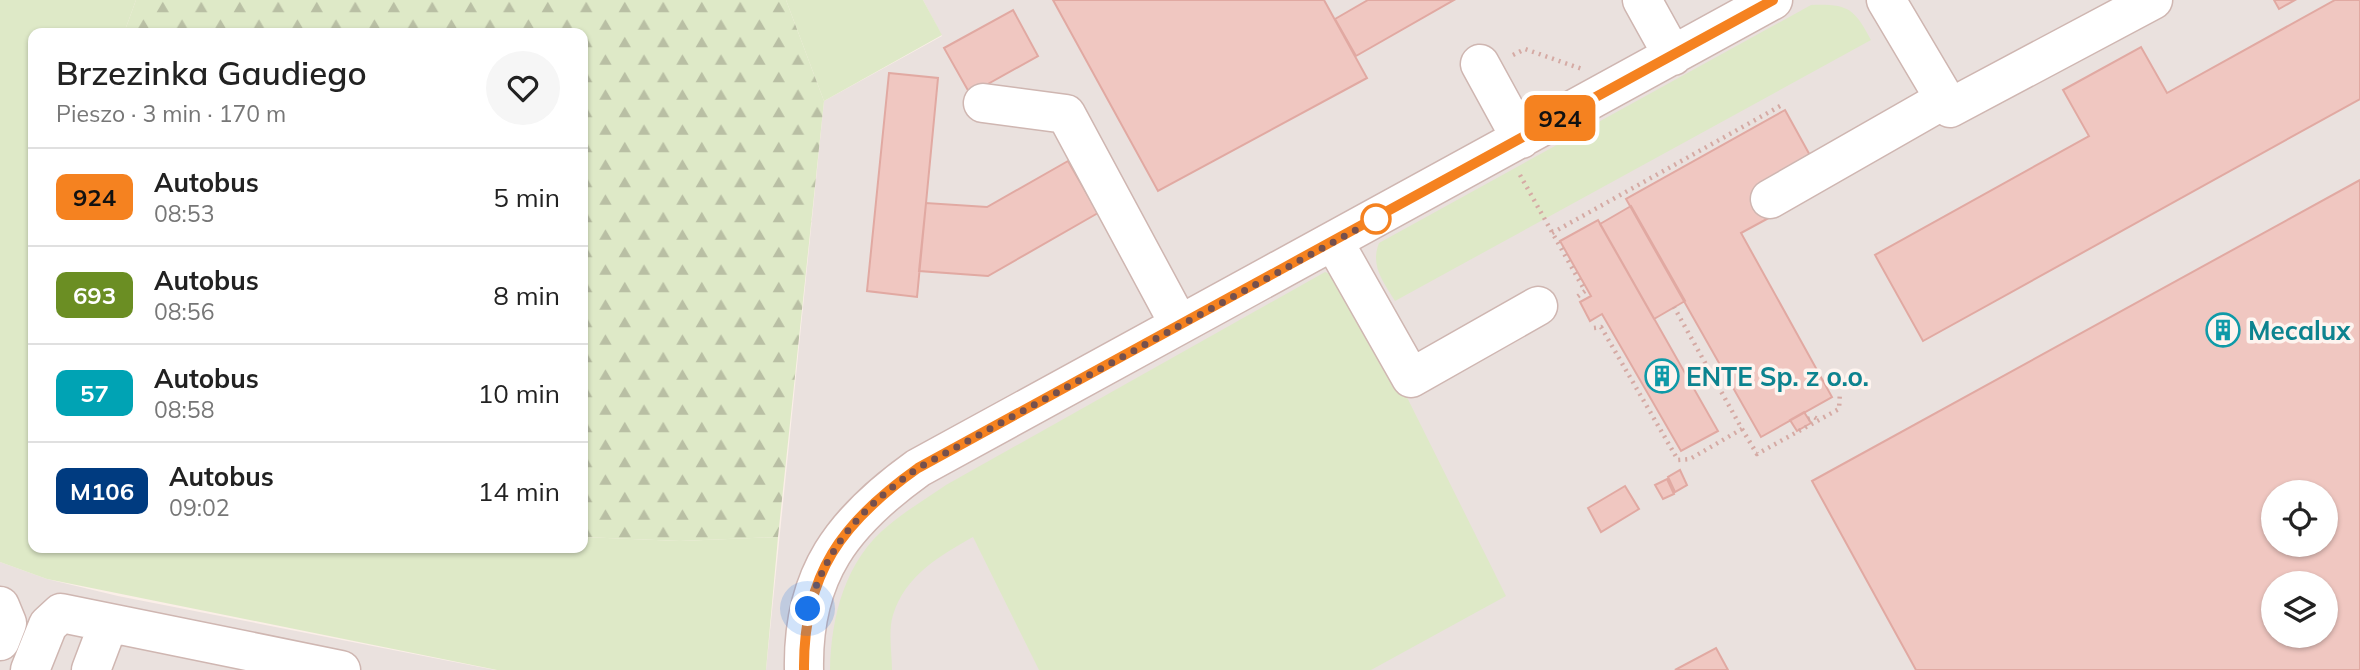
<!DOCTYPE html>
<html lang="pl">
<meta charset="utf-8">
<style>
body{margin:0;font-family:Mulish,sans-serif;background:#f6f6f6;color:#222;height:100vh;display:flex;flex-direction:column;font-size:26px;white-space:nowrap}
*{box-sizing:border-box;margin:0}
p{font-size:23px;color:#767676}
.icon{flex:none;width:38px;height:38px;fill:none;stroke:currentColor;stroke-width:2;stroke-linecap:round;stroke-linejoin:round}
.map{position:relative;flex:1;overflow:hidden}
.side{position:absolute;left:28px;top:28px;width:560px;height:525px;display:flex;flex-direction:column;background:#fff;border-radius:14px;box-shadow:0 2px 5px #0004}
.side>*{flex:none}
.badge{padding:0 14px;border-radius:10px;font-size:24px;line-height:46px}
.fabs{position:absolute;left:2261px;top:480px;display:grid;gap:14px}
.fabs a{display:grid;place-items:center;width:77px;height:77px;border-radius:50%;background:#fff;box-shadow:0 2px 5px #0004;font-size:35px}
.you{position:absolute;width:35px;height:35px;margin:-18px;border:5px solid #fff;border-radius:50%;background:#1a73e8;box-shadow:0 0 0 10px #1a73e833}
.map>.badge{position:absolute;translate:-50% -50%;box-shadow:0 0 0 4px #fff}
.round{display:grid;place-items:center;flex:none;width:74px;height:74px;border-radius:37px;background:#f6f6f6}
.head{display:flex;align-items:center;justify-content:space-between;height:119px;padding:0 28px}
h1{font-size:33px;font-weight:600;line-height:52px}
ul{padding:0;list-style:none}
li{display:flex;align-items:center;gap:21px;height:98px;padding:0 28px;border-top:2px solid #e0e0e0}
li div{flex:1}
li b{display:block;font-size:26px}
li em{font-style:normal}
li .badge{min-width:77px;font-weight:700;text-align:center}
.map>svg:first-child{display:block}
.industrial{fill:#eae1de;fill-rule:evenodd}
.green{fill:#dee9c7}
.forest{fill:url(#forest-firs)}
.building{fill:#f0c7c1;stroke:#e1a9a2;stroke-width:2;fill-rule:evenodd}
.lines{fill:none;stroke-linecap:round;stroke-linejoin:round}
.minor-casing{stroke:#cfb6b1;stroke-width:41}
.path{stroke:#d5aaa4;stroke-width:4.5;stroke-dasharray:2 5;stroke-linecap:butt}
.minor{stroke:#fff;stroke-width:38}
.line-casing{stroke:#fff;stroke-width:16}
.line{stroke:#f58220;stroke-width:10}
.walk{stroke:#75504d;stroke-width:7;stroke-dasharray:0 12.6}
.stop-dot{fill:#fff;stroke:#f58220;stroke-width:3.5}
.labels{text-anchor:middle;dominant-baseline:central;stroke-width:7;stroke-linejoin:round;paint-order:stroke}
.culture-label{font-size:26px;font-weight:bold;fill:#0d838f;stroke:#fef4ef;text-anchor:start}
</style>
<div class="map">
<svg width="2360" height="670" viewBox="0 0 2360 670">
<defs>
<pattern id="forest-firs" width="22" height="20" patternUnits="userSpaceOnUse" patternTransform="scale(1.75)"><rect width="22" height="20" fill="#dee9c7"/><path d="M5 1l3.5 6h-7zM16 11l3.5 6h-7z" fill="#b9bfa4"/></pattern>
</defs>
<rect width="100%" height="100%" fill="#fbefe8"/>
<path class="industrial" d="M 923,0 L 2360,0 L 2360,670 L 766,670 L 824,101 L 942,36 ZM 2273,492 L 2326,492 L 2326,544 L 2273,544 ZM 2273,583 L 2326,583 L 2326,635 L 2273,635 Z
M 0,562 L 47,579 L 118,596 L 495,670 L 0,670 Z"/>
<path class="green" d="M 0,0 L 136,0 L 124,33 L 33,33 L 33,548 L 583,548 L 583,537 L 680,541 L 778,537 L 766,670 L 497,670 L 47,579 L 0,562 Z
M 786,0 L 923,0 L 942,35 L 824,101 Z
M 1811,5 C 1848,4 1854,8 1871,40 L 1395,301 C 1383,281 1370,266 1379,243 Z
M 1325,272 L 1347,281 L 1359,301 L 1506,596 L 1371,670 L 1039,670 L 973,537 C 939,556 905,576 893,615 C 888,630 892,654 892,670 L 830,670 C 831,617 845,560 889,525 C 907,510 927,498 946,485 Z"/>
<path class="forest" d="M 136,0 L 786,0 L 824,101 L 778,537 L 680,541 L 583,537 L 583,33 L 124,33 Z"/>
<path class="building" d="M 1053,0 L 1324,0 L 1367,78 L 1158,191 Z
M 1368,0 L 1454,0 L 1356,56 L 1335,19 Z
M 2274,0 L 2295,0 L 2279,9 Z
M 2335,0 L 2360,0 L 2360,99 L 1923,341 L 1875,255 L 2089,136 L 2063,90 L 2141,47 L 2167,93 Z
M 1013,10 L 1038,56 L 970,94 L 944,48 Z
M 889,73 L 938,78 L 917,297 L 867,291 Z
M 1785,110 L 1812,159 L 1778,213 L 1741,233 L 1832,397 L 1761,437 L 1626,199 Z
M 1068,161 L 1098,213 L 988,276 L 919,271 L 926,203 L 987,207 Z
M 2360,180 L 2360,670 L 1916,670 L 1812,481 ZM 2273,492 L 2326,492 L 2326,544 L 2273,544 ZM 2273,583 L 2326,583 L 2326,635 L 2273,635 Z
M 1631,206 L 1685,301 L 1654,319 L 1600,224 Z
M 1598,220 L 1718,431 L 1681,451 L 1602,314 L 1590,321 L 1580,302 L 1591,296 L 1560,241 Z
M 1804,412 L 1811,423 L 1797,431 L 1790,420 Z
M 1680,470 L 1687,485 L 1675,492 L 1668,477 Z
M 1667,479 L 1674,494 L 1663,499 L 1655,485 Z
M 1625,486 L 1639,509 L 1601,532 L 1588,508 Z
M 1716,648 L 1728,670 L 1675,670 Z"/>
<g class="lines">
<defs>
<path id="minor" d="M 1642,0 L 1673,56
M 1886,0 L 1950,108 L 2153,0
M 1480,64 L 1521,139
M 983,103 L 1066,114 L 1179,324
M 1770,199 L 1945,99
M 1334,242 L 1411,378 L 1538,306
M 0,606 L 7,623 L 0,641
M 30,670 L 48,625 L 61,613 L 341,670
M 91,670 L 108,625
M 804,670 C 802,574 843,522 918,468 L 1773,0"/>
</defs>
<use href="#minor" class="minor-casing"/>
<path class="path" d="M 1513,55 L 1525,49 L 1582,69
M 1520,175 L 1585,291 L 1577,297
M 1552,233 L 1782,105
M 1594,328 L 1601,327 L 1678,460 L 1690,459 L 1742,429 L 1674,307
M 1808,419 L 1814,417 L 1819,420
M 1742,429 L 1757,454 L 1839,409 L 1840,392"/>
<use href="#minor" class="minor"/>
</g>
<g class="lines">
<defs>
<path id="line" d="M 804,670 C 803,574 842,522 918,468 L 1773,0"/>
</defs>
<use href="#line" class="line-casing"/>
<use href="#line" class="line"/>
<path class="walk" d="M 808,609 C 829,542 862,508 918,468 L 1376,219"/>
</g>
<defs>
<symbol id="building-ring" viewBox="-11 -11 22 22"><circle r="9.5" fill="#fef4ef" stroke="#0f9aa8" stroke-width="1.5"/><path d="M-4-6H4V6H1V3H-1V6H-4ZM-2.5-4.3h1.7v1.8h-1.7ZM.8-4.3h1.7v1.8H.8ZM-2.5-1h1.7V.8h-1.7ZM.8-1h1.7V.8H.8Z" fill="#0f9aa8"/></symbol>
</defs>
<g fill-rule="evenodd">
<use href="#building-ring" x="2204" y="311" width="38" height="38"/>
<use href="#building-ring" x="1643" y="357" width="38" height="38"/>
</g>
<circle class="stop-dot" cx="1376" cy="219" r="14"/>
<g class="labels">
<g class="culture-label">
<text x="2248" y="330">Mecalux</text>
<text x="1686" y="376">ENTE Sp. z o.o.</text>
</g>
</g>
</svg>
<div class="fabs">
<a><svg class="icon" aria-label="locate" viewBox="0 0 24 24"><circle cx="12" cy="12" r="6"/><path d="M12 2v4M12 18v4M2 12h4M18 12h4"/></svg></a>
<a><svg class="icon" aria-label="layers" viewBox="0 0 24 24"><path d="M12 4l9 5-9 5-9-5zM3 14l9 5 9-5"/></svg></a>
</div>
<div class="you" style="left:808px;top:609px"></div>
<b class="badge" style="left:1560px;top:118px;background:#f58220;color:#111">924</b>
<section class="side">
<div class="head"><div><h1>Brzezinka Gaudiego</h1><p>Pieszo · 3 min · 170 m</p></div><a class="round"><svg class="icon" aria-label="heart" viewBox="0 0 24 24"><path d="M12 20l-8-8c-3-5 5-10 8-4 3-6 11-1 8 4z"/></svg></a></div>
<ul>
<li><span class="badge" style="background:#f58220;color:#111">924</span><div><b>Autobus</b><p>08:53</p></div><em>5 min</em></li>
<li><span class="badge" style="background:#6b8e23;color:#fff">693</span><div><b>Autobus</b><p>08:56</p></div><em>8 min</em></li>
<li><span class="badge" style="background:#00a3b4;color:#fff">57</span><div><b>Autobus</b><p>08:58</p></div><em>10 min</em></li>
<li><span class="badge" style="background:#003b80;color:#fff">M106</span><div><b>Autobus</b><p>09:02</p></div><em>14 min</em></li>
</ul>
</section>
</div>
